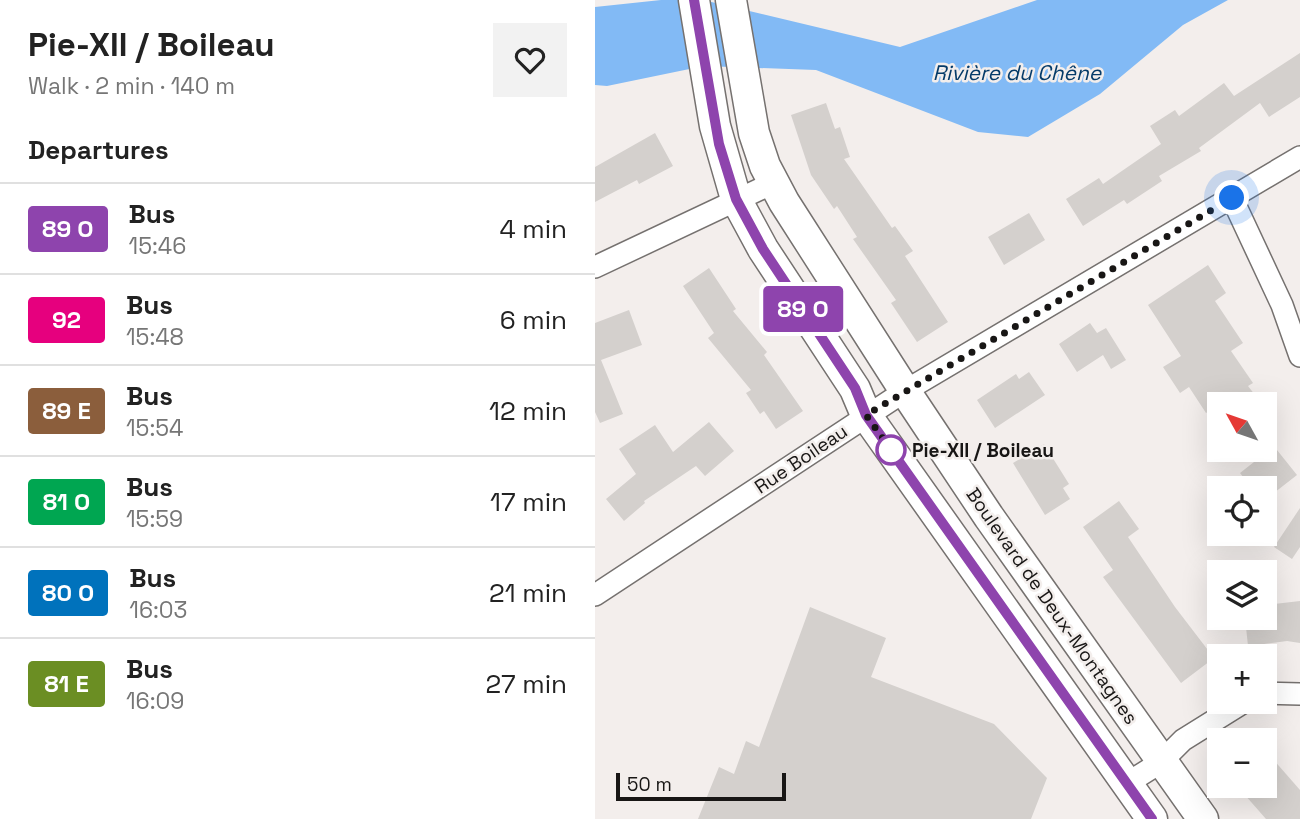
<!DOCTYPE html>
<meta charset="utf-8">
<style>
body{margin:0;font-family:"Space Grotesk",sans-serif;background:#f2f2f2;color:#222;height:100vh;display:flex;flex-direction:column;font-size:26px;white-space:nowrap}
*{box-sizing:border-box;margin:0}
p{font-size:23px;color:#767676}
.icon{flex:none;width:38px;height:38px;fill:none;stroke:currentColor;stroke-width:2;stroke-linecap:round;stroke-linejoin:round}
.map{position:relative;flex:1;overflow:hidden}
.sheet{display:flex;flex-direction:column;background:#fff;width:595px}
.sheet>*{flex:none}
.badge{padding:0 14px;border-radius:5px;font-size:24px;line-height:46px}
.needle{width:46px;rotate:310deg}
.tools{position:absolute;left:612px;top:392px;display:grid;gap:14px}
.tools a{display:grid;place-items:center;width:70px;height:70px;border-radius:0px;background:#fff;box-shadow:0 7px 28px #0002;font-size:35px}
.scale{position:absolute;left:21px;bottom:18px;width:170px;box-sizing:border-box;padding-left:7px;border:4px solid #181615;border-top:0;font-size:19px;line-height:24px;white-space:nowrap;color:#181615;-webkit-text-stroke:5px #f3eeec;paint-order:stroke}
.you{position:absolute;width:35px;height:35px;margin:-18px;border:5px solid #fff;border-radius:50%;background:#1a73e8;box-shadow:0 0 0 10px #1a73e833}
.map>.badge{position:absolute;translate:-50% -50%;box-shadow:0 0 0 4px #fff}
h2{padding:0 28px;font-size:26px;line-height:63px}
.round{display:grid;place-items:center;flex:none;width:74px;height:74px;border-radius:0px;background:#f2f2f2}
.overview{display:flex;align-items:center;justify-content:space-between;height:119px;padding:0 28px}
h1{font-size:33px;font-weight:600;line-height:52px}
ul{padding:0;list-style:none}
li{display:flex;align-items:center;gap:21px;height:91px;padding:0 28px;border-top:2px solid #e0e0e0}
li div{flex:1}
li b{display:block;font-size:26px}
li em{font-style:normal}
li .badge{min-width:77px;font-weight:700;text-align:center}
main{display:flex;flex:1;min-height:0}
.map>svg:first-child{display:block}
.water{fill:#82baf5}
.building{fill:#d4d0cd}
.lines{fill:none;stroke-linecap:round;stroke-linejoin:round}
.street-casing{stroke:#75716f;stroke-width:24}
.secondary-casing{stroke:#75716f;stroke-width:33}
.street{stroke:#fff;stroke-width:21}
.secondary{stroke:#fff;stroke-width:30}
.line-casing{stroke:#fff;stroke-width:16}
.line{stroke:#8e44ad;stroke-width:10}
.walk{stroke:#181615;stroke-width:7;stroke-dasharray:0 12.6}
.stop-dot{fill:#fff;stroke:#8e44ad;stroke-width:3.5}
.labels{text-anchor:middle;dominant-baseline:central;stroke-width:5;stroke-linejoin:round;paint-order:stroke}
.stop-label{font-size:19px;font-weight:bold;fill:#181615;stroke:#f3eeec;text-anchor:start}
.street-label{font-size:19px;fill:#181615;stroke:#f3eeec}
.water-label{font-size:21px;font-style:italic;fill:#053b69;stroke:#f3eeec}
</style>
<main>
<section class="sheet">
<div class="overview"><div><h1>Pie-XII / Boileau</h1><p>Walk · 2 min · 140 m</p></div><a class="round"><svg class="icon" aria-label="heart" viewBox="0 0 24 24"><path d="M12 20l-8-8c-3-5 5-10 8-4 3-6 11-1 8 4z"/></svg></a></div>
<h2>Departures</h2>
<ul>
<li><span class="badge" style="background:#8e44ad;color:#fff">89 O</span><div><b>Bus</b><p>15:46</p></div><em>4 min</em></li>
<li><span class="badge" style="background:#e6007e;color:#fff">92</span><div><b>Bus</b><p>15:48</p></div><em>6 min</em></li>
<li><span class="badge" style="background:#8b5e3c;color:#fff">89 E</span><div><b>Bus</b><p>15:54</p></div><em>12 min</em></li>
<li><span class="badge" style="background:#00a651;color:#fff">81 O</span><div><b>Bus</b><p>15:59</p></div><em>17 min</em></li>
<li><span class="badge" style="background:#0072bc;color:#fff">80 O</span><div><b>Bus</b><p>16:03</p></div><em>21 min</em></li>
<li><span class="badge" style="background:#6b8e23;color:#fff">81 E</span><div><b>Bus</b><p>16:09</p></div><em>27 min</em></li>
</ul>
</section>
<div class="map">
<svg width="705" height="819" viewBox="0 0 705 819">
<rect width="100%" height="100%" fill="#f3eeec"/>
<path class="water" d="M 66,0 L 108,0 L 305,47 L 442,0 L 633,0 L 588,25 L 505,94 L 433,137 L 383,132 L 221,70 L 109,66 L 12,86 L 0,85 L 0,7 Z"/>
<path class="building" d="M 705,53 L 705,97 L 674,117 L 665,103 L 604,148 L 606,151 L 564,176 L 567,181 L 532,204 L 529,200 L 488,226 L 471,199 L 504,178 L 508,184 L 566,144 L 555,126 L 580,110 L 584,116 L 629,83 L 639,96 Z
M 231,103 L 240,129 L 245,127 L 255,157 L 249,159 L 297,228 L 300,226 L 318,251 L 310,256 L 353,322 L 322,342 L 296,303 L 301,300 L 258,239 L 262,237 L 242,206 L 239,209 L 216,175 L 196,115 Z
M 60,133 L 78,166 L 44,184 L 42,180 L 0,202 L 0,167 Z
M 434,213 L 450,240 L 409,265 L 393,237 Z
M 613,265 L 631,293 L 620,301 L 648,343 L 636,351 L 658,383 L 653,386 L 667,404 L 625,404 L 611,413 L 594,387 L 585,393 L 568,367 L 586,356 L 553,305 Z
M 114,268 L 141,309 L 138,311 L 172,352 L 169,355 L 208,411 L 181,429 L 169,411 L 165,414 L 151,393 L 156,390 L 113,338 L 119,333 L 88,286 Z
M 34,310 L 47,345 L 6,360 L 28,414 L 5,423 L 0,412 L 0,323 Z
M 495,323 L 502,333 L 511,328 L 531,360 L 516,369 L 508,355 L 482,372 L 464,344 Z
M 434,372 L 450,395 L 400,428 L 382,400 L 421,374 L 424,379 Z
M 114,422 L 139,451 L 110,476 L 101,466 L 49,501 L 50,503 L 29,521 L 11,499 L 41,474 L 24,449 L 60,425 L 78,452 Z
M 449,444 L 474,484 L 468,488 L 475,499 L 450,515 L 418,463 Z
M 650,450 L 682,450 L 702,475 L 670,500 L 670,488 L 657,488 L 645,473 L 659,462 Z
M 524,501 L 544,529 L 533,537 L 580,607 L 619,658 L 586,683 L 508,577 L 518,570 L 488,527 Z
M 705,508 L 705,547 L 697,559 L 679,547 Z
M 705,601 L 705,643 L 692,641 L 653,646 L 650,618 L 670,618 L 670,605 Z
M 215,607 L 291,638 L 276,677 L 399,724 L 452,778 L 436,819 L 103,819 L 124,767 L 139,774 L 151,741 L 164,747 Z
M 670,750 L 705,790 L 705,819 L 671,819 L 642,786 L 670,786 Z"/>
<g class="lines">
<defs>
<path id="street" d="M 637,198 L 687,305 L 705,356
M 0,267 L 178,183
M 0,595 L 310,391 L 705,157
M 670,693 L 705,694
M 531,784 L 566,762 L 588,740 L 649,702"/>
<path id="secondary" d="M 99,0 L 120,126 L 141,199 L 168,249 L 260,389 L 271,415 L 557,819
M 136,0 L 159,133 L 170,166 L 189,202 L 310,391 L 394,517 L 608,819"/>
</defs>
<use href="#street" class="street-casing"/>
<use href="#secondary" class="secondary-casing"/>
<use href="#street" class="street"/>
<use href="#secondary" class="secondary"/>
</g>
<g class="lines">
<defs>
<path id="line" d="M 99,0 L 124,144 L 141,199 L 168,249 L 260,388 L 271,415 L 557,819"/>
</defs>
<use href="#line" class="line-casing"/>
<use href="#line" class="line"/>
<path class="walk" d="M 296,450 L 303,459 L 271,415 L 637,198"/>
</g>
<circle class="stop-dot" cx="296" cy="450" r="14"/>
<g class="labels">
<g class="stop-label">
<text x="317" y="450">Pie-XII / Boileau</text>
</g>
<g class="street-label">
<text transform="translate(206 459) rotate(-34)">Rue Boileau</text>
<text transform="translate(457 606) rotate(55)">Boulevard de Deux-Montagnes</text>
</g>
<g class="water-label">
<text x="422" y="72">Rivière du Chêne</text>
</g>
</g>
</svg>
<div class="tools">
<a><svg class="needle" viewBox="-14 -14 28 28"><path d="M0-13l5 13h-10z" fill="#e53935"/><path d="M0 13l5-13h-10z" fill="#767676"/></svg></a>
<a><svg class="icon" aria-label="locate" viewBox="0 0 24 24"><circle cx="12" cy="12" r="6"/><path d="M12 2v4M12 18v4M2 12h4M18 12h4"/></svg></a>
<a><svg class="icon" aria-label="layers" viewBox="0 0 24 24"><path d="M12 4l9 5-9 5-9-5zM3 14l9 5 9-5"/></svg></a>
<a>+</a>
<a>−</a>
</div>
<div class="scale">50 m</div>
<div class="you" style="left:637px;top:198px"></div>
<b class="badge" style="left:208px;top:309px;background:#8e44ad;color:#fff">89 O</b>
</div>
</main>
